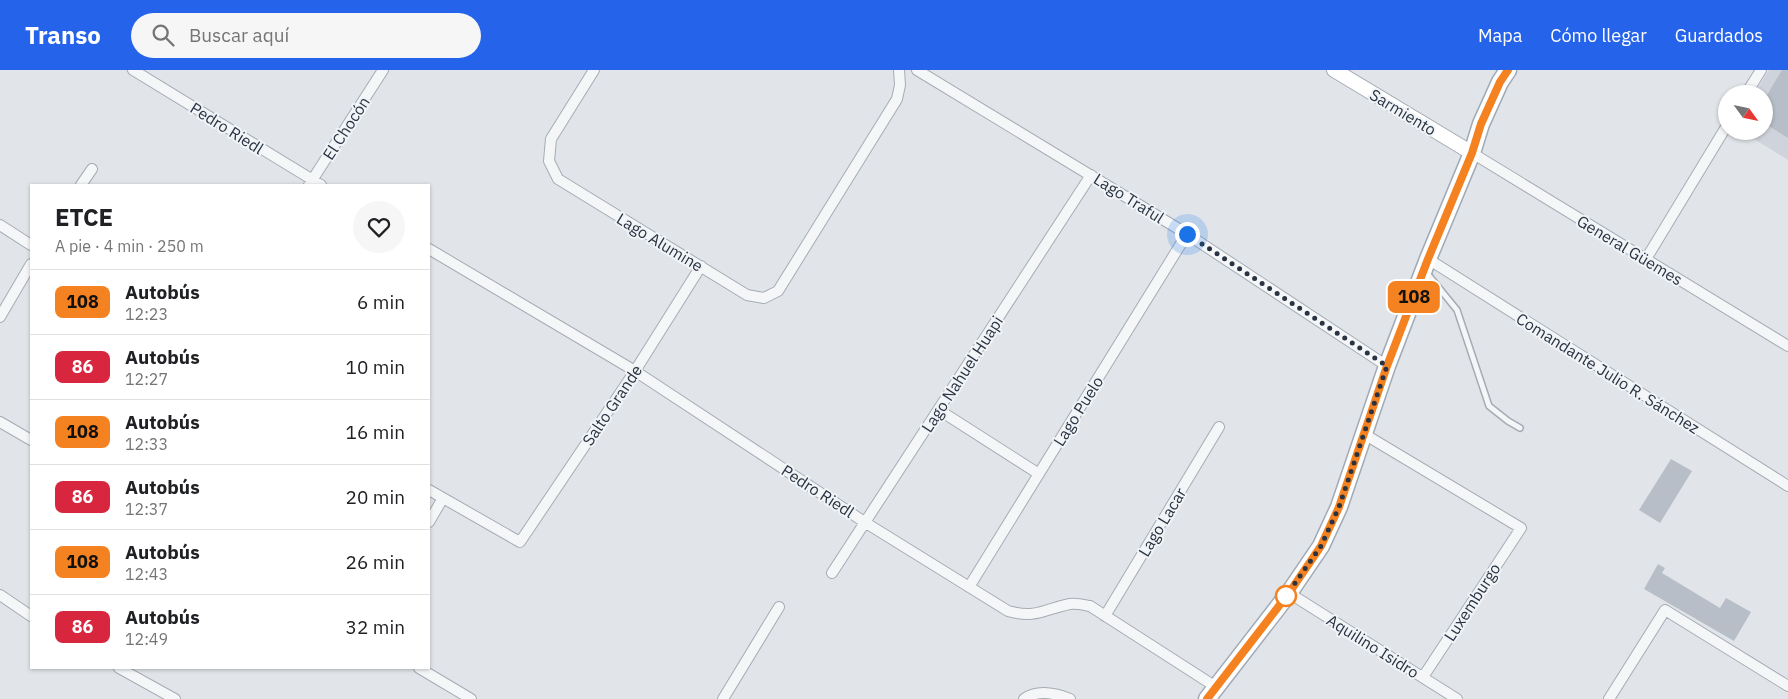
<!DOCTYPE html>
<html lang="es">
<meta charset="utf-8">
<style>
body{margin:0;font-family:"IBM Plex Sans",sans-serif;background:#f6f6f6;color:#202124;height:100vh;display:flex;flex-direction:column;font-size:19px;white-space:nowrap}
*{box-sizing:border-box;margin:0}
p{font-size:16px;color:#757577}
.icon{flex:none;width:28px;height:28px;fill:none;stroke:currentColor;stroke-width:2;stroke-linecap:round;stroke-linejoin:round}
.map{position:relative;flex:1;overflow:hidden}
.sheet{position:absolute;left:30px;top:114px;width:400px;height:485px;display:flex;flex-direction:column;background:#fff;border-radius:0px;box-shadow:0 1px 4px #0004}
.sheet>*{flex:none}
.badge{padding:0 10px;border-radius:8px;font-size:18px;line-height:32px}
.needle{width:32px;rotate:123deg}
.controls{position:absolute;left:1718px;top:15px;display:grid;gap:10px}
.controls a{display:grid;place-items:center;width:55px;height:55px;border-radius:50%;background:#fff;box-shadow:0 1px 4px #0004;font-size:25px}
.you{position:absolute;width:25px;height:25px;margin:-12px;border:4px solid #fff;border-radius:50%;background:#1a73e8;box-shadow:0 0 0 8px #1a73e833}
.map>.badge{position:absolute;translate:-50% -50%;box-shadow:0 0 0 2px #fff}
.round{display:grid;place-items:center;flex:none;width:52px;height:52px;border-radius:26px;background:#f6f6f6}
.head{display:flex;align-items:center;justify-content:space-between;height:85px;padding:0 25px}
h1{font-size:24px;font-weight:700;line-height:38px}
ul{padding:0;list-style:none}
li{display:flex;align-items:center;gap:15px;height:65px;padding:0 25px;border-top:1px solid #e0e0e0}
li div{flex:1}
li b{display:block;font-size:19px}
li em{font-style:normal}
li .badge{min-width:55px;font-weight:700;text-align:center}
header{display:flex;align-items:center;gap:30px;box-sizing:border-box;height:70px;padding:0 25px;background:#2563eb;color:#fff}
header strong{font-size:24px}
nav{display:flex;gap:28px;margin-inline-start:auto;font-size:18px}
.search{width:350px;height:45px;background:#f6f6f6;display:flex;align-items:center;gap:12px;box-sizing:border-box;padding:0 18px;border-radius:28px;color:#757577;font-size:19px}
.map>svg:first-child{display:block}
.built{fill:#cfd4dc}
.building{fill:#b8bec7}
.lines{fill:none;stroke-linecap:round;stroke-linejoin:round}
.lane-casing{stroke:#a6acb4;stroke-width:8}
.street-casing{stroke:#a6acb4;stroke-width:12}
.secondary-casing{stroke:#a6acb4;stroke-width:16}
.primary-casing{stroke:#a0aab6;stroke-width:19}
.lane{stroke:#f4f6f8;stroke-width:5}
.street{stroke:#f4f6f8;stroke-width:10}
.secondary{stroke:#fff;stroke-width:14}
.primary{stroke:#fff;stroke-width:16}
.line-casing{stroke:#fff;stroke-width:11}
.line{stroke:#f58220;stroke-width:8}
.walk{stroke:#293342;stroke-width:5;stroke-dasharray:0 9}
.stop-dot{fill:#fff;stroke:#f58220;stroke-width:2.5}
.labels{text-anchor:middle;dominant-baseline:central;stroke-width:4;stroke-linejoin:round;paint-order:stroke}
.street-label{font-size:16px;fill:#293342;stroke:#f1f4f7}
</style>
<header>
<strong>Transo</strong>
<div class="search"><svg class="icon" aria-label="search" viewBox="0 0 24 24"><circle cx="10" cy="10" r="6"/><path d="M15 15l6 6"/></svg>Buscar aquí</div>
<nav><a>Mapa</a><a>Cómo llegar</a><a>Guardados</a></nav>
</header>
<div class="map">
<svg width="1788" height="629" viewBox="0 0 1788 629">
<rect width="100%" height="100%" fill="#e1e5ea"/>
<path class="built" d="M 1769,0 L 1788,0 L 1788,90 L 1741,61 L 1764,61 L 1764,24 L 1754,24 Z"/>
<path class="building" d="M 1782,0 L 1788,0 L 1788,68 L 1764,53 L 1764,30 Z
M 1671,389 L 1692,401 L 1660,453 L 1639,440 Z
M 1658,494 L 1665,498 L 1662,503 L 1720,538 L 1726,528 L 1751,542 L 1734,571 L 1644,519 Z"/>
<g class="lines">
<defs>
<path id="lane" d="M 1426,202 L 1457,240 L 1489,336 L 1508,351 L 1520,358"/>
<path id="street" d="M 133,0 L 321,115
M 594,0 L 551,69 L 549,91 L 558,109 L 747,225 L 764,228 L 778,221 L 897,29 L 900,15 L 899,0
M 917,0 L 1187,164 L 1387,296
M 1746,24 L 1761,0
M 1472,83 L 1788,276
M 81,115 L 92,99
M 309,115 L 383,0
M 0,155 L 31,175
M 429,179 L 635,301 L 866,453 L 1008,541 C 1037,549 1044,539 1070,534 C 1076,533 1084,535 1090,536 L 1216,617
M 1428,189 L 1788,416
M 1646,189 L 1726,57
M 0,247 L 31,194
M 939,340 L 1039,404
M 0,352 L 31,370
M 1364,364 L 1521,458 L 1423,607
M 429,420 L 520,472 L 635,301 L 701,196
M 429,452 L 443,428
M 832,503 L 1091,105
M 969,517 L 1187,164
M 1289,523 L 1457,629
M 0,525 L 31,546
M 1105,546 L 1219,357
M 119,598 L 175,629
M 419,598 L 471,629
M 723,629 L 779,537
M 1024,629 C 1038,619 1055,623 1070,629
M 1609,629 L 1665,540 L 1788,616"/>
<path id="secondary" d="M 1334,0 L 1472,83"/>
<path id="primary" d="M 1207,629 L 1289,523 L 1321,476 L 1339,437 L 1387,296 L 1428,189 L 1472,83 L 1481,54 L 1500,12 L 1508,0"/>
</defs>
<use href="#lane" class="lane-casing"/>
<use href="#street" class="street-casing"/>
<use href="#secondary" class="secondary-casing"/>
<use href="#primary" class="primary-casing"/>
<use href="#lane" class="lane"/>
<use href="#street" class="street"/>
<use href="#secondary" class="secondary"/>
<use href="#primary" class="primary"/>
</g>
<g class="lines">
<defs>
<path id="line" d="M 1207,629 L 1289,523 L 1321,476 L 1339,437 L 1387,296 L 1428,189 L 1472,83 L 1481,54 L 1500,12 L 1508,0"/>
</defs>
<use href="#line" class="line-casing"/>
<use href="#line" class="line"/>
<path class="walk" d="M 1187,164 L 1387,296 L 1339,437 L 1321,476 L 1286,526"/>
</g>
<circle class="stop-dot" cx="1286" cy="526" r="10"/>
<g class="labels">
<g class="street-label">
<text transform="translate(1403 42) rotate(31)">Sarmiento</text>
<text transform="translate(227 58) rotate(32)">Pedro Riedl</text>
<text transform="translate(346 58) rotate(-57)">El Chocón</text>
<text transform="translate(1129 128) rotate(32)">Lago Traful</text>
<text transform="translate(660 172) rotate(31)">Lago Alumine</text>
<text transform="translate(1630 180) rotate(31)">General Güemes</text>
<text transform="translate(1608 303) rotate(32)">Comandante Julio R. Sánchez</text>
<text transform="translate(962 304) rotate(-57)">Lago Nahuel Huapi</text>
<text transform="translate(612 335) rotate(-56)">Salto Grande</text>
<text transform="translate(1078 341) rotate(-58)">Lago Puelo</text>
<text transform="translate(818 421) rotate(33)">Pedro Riedl</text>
<text transform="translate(1162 452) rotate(-59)">Lago Lacar</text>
<text transform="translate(1472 532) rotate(-57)">Luxemburgo</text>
<text transform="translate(1373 576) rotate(32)">Aquilino Isidro</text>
</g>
</g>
</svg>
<div class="controls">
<a><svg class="needle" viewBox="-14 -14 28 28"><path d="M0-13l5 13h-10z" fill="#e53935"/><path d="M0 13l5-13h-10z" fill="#757577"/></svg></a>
</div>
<div class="you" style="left:1187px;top:164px"></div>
<b class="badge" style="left:1414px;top:227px;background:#f58220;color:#111">108</b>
<section class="sheet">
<div class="head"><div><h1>ETCE</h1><p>A pie · 4 min · 250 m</p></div><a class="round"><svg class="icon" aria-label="heart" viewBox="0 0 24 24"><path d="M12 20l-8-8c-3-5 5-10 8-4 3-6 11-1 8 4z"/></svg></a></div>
<ul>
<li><span class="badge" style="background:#f58220;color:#111">108</span><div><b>Autobús</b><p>12:23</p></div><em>6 min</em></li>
<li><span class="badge" style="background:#d7263d;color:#fff">86</span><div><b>Autobús</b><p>12:27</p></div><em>10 min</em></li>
<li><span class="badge" style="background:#f58220;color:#111">108</span><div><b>Autobús</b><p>12:33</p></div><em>16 min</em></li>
<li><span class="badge" style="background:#d7263d;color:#fff">86</span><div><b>Autobús</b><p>12:37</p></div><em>20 min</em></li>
<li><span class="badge" style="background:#f58220;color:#111">108</span><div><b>Autobús</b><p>12:43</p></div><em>26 min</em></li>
<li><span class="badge" style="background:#d7263d;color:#fff">86</span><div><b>Autobús</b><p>12:49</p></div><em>32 min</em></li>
</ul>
</section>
</div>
